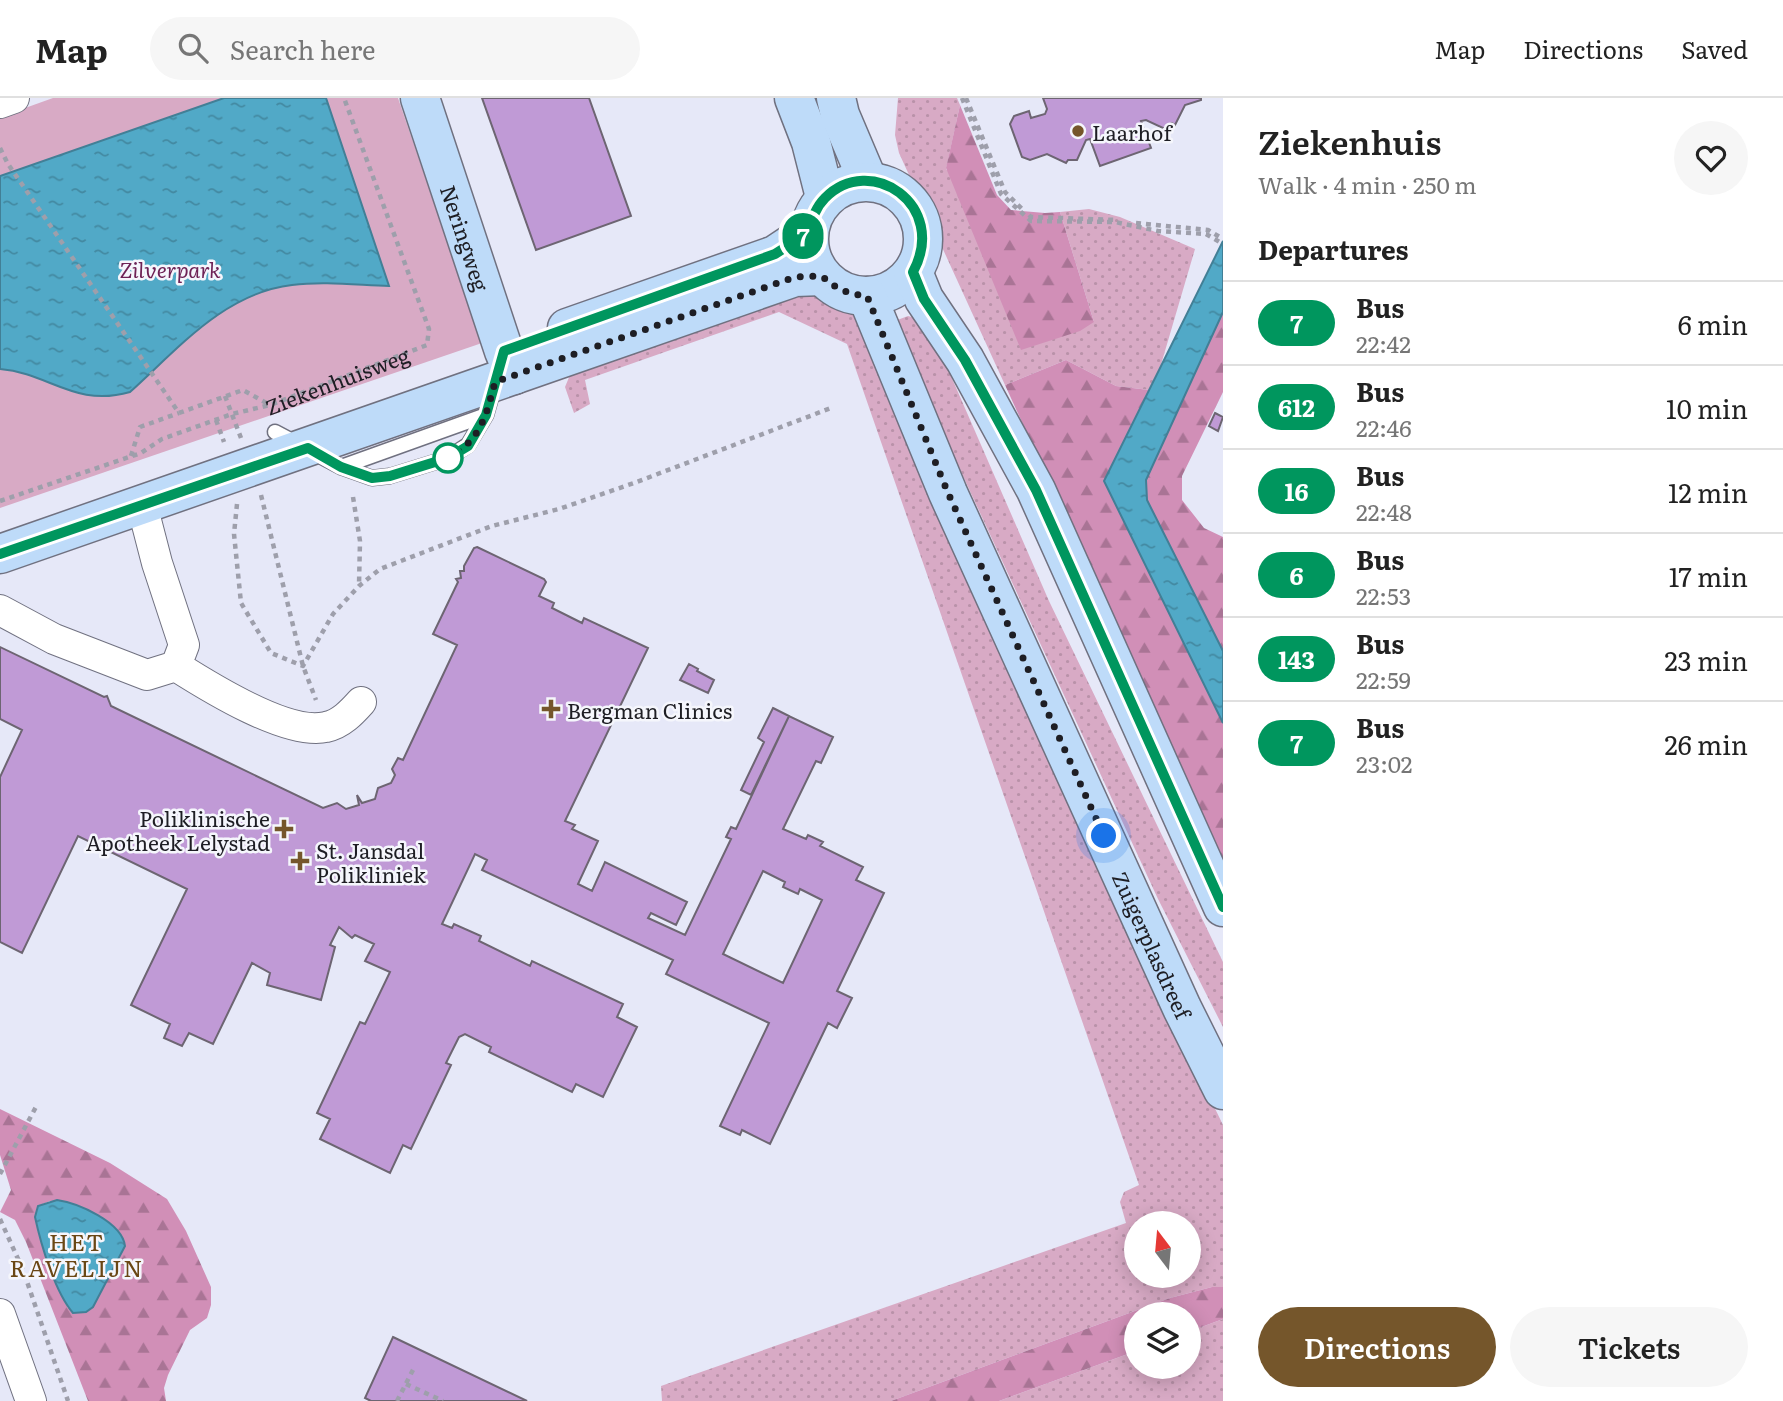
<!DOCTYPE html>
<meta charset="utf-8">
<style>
body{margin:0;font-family:Literata,serif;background:#f6f6f6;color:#222;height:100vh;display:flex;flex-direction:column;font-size:26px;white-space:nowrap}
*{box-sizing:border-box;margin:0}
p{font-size:23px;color:#767676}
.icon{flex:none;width:38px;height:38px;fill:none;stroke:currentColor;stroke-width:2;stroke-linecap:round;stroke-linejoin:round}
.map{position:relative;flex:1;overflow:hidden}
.details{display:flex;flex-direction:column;background:#fff;width:560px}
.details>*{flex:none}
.badge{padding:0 14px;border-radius:23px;font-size:24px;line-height:46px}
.needle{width:46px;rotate:344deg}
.buttons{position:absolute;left:1124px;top:1113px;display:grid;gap:14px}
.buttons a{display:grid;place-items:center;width:77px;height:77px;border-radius:50%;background:#fff;box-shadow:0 4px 18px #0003;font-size:35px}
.you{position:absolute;width:35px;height:35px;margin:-18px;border:5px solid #fff;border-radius:50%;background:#1a73e8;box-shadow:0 0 0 10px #1a73e833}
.map>.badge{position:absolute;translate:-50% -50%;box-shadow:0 0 0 4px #fff}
h2{padding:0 35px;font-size:26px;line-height:63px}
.round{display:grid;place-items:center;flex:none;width:74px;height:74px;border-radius:37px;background:#f6f6f6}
.summary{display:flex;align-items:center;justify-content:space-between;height:119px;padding:0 35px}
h1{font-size:33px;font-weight:600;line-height:52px}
.action{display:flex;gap:14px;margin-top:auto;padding:14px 35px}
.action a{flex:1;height:80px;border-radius:42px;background:#75562b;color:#fff;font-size:28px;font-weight:600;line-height:80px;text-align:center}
.action a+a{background:#f6f6f6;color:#222}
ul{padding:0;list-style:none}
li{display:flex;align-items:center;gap:21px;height:84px;padding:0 35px;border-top:2px solid #e0e0e0}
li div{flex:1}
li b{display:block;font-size:26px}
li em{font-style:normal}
li .badge{min-width:77px;font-weight:700;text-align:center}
header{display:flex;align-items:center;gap:42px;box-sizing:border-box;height:98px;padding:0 35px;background:#fff;border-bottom:2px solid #e0e0e0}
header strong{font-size:33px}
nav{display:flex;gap:38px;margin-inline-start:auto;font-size:24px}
.search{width:490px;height:63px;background:#f6f6f6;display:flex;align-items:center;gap:18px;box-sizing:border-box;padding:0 24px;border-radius:38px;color:#767676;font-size:26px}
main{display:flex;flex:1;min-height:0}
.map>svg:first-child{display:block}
.grass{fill:url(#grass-dots);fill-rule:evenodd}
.forest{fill:url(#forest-firs);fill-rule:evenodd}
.park{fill:#d8aac5}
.water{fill:url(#water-ripples);stroke:#427f96;stroke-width:2}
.building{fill:#c09ad6;stroke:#6d6572;stroke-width:2;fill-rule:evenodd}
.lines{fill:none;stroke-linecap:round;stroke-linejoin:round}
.lane-casing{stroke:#707180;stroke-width:17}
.street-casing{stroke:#707180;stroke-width:32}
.secondary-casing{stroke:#707180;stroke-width:41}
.path{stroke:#9e9fab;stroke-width:4.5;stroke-dasharray:5 5;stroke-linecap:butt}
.lane{stroke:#fff;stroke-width:14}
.street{stroke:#fff;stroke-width:30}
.secondary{stroke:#bedbf9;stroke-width:38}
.line-casing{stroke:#fff;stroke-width:16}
.line{stroke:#00965e;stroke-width:10}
.walk{stroke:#1e1e24;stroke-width:7;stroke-dasharray:0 12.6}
.poi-dot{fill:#75562b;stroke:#f5f6fc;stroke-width:2.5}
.stop-dot{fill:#fff;stroke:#00965e;stroke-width:3.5}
.labels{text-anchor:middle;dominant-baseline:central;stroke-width:5;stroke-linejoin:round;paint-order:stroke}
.poi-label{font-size:21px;fill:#1e1e24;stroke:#f5f6fc;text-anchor:start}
.street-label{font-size:21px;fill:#1e1e24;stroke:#f5f6fc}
.park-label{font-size:21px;font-style:italic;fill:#6e2256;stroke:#f5f6fc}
.neighbourhood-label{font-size:23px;letter-spacing:2px;fill:#6a4714;stroke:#f5f6fc}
</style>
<header>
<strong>Map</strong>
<div class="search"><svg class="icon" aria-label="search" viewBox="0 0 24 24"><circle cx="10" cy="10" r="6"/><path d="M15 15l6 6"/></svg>Search here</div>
<nav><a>Map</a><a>Directions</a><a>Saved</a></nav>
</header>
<main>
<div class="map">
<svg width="1223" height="1303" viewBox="0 0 1223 1303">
<defs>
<pattern id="grass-dots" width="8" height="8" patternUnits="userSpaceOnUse" patternTransform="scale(1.75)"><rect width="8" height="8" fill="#d8aac5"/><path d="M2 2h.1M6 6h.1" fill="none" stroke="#b992a9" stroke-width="1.8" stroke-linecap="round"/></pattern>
<pattern id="forest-firs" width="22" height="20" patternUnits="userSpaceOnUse" patternTransform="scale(1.75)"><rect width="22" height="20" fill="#d18fb7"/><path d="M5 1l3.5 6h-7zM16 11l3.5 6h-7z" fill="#a97495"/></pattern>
<pattern id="water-ripples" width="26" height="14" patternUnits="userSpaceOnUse" patternTransform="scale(1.75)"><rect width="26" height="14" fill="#51a9c7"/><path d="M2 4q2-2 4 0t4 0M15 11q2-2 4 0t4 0" fill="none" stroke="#4389a1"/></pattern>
</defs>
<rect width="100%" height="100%" fill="#e6e8f8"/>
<path class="grass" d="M 898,0 L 957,0 L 960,7 L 946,71 L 1094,224 L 1060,114 L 1089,111 L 1120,119 L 1195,151 L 1160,270 L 1149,292 L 1116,288 L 1066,262 L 1005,287 L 899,55 L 895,37 Z
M 821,193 L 853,210 L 1124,823 L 1223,1027 L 1223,1189 L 1212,1189 L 1170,1200 L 891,1303 L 662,1303 L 661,1288 L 1126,1125 L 1120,1104 L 1124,1094 L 1139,1087 L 847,246 L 779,214 L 585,282 L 590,306 L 574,315 L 565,289 L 575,265 L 771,194 ZM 1136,1125 L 1188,1125 L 1188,1178 L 1136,1178 Z
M 908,218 L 927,223 L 1049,503 L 1223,864 L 1223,929 L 1158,801 L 892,224 Z
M 1223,1221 L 1223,1303 L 999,1303 L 1136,1253 L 1136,1269 L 1188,1269 L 1188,1234 Z"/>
<path class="forest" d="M 960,7 L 997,97 L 1011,112 L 1045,115 L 1060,114 L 1094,224 L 1080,233 L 1021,252 L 946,70 Z
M 1223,213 L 1223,294 L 1182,378 L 1182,402 L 1204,430 L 1223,439 L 1223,553 L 1147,402 L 1146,382 Z
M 1066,262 L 1116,288 L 1149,292 L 1104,383 L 1223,625 L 1223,764 L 1005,287 Z
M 0,1011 L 110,1065 L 167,1101 L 186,1133 L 211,1189 L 211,1207 L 207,1220 L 190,1232 L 168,1277 L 164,1290 L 166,1303 L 88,1303 L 26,1144 L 15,1122 L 0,1114 L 11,1092 L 0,1057 ZM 50,1103 C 74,1108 121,1118 125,1148 L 93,1209 L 68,1210 L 56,1185 L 37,1131 L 38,1108 Z
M 1212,1189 L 1223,1189 L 1223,1221 L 1188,1234 L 1188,1216 L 1136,1216 L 1136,1253 L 999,1303 L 891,1303 L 1170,1200 Z"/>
<path class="park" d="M 53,0 L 398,0 L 482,245 L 0,410 L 0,19 Z"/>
<path class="water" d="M 224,0 L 326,0 L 389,188 C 357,187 324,183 292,187 C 224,195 178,251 130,294 C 75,310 49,275 0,271 L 0,78 Z
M 1223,143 L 1223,214 L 1146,382 L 1147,402 L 1223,553 L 1223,625 L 1104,383 Z
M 57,1102 C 78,1105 122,1124 125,1148 L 93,1209 L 86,1214 L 73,1215 C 55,1194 41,1147 35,1119 L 38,1108 Z"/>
<path class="building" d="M 482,0 L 589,0 L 631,118 L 536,152 Z
M 1043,0 L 1201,0 L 1201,2 L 1185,7 L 1175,27 L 1172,25 L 1167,27 L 1165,31 L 1146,22 L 1141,23 L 1151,50 L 1100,68 L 1090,41 L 1086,42 L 1077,62 L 1068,62 L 1066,65 L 1047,56 L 1030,62 L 1022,59 L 1010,26 L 1014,18 L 1029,13 L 1031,20 L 1045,16 L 1047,11 Z
M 1215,315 L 1223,319 L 1218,333 L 1209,328 Z
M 477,449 L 544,481 L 546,484 L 539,498 L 554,505 L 552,510 L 582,525 L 584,520 L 648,550 L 565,723 L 575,727 L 572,731 L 598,743 L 578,786 L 592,793 L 605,764 L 687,804 L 676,827 L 651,815 L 648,820 L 685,837 L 731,741 L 726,739 L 731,729 L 736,731 L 789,618 L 833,639 L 821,665 L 816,663 L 783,731 L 806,741 L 808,737 L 823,744 L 820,748 L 863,769 L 856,782 L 884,795 L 837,893 L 852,900 L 837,930 L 828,925 L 770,1046 L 742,1032 L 740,1037 L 720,1028 L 769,925 L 666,876 L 673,862 L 482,772 L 487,762 L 475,756 L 442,826 L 452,830 L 454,826 L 481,838 L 479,843 L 530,868 L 532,863 L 623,906 L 617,919 L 637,929 L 603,999 L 576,986 L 572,994 L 489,954 L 491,949 L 465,936 L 459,939 L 446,965 L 451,967 L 411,1051 L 403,1047 L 390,1075 L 320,1041 L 330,1021 L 317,1015 L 360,924 L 365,926 L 390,874 L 365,863 L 374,846 L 355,837 L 352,840 L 339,829 L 330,847 L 335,849 L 321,902 L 267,887 L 270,875 L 252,865 L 213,946 L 189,935 L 182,948 L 164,940 L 170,926 L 131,907 L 187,791 L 78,738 L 22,855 L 0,844 L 0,679 L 22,632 L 0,621 L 0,549 L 104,599 L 107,598 L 111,608 L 323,710 L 337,705 L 346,711 L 359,707 L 357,697 L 362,705 L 375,701 L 378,690 L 391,685 L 395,677 L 392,671 L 398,660 L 403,662 L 457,547 L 433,536 L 458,484 L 456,481 L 461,480 L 460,473 L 464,473 L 464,468 L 474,450 ZM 763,773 L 785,784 L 783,789 L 798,796 L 800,791 L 822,802 L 783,885 L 723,856 Z
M 689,566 L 698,571 L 697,573 L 714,582 L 708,595 L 680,582 Z
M 773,610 L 789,618 L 751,697 L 741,692 L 764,644 L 758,640 Z
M 393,1239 L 527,1303 L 371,1303 L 365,1300 Z"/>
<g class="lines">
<defs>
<path id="lane" d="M 275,334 L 341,369 L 372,380 L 390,378 L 448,360 L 468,347 L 486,317 L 494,289
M 341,369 L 486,317"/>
<path id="street" d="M 0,5 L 14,0
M 0,512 L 54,541 L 147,577 L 176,568 L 184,547 L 157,465 L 142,407
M 176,568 C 209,589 288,638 326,629 C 341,626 352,614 361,604
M 0,1216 L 31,1303"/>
<g id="secondary">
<path id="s2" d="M 420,0 L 504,253 L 514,277"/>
<path d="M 794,0 L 811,44 L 825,99"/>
<path d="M 836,0 L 840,17 L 868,83"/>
<circle cx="866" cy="141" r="57"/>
<path d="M 913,174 L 924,201 L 965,262 L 1036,392 L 1223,809"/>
<path id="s3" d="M 867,198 L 948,395 L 1182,910 L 1223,992"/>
<path d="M 567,230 L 775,157 L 808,135"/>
<path d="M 0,456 L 795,179 L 822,178"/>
</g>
</defs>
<use href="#lane" class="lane-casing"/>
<use href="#street" class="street-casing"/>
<use href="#secondary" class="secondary-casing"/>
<g class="path">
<path d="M 962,0 L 1001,96 L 1031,123 L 1115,124 L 1158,133 L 1206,136 L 1223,146"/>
<path d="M 966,0 L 1005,94 L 1022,111"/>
<path d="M 0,50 L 8,66 L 179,315 L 243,292 L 270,307"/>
<path d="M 1029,117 L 1031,119 L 1117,122"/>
<path d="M 1136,125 L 1208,132 L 1223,141"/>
<path d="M 225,298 L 241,340"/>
<path d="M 216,322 L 224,344"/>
<path d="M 131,358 L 140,329 L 179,315"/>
<path d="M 261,397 L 303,568 L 316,602"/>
<path d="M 353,399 L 360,443 L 359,487"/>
<path id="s1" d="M 0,403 L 141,355 L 162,341 L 232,316 L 270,307 L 427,247 L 429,231 L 344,0"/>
<path d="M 237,406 L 234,436 L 241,505 L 271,555 L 303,568 L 333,516 L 359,488 L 380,471 L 492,428 L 559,411 L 634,385 L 831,310"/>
<path d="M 0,1076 L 37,1007"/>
<path d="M 0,1121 L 23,1172 L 68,1303"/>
<path d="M 406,1286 L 443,1303"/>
<path d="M 397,1303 L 415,1268"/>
</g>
<use href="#lane" class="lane"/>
<use href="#street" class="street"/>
<use href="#secondary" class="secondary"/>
</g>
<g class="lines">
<defs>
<path id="line" d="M 0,456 L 308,350 L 341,369 L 372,380 L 390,378 L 448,360 L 468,348 L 486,317 L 504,253 L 775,156 L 808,135 C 812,122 815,110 825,100 C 870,54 949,107 913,174 L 924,201 L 965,262 L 1036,392 L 1223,809"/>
</defs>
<use href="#line" class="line-casing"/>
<use href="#line" class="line"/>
<path class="walk" d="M 448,360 C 481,342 486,318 495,284 L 795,179 L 822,178 C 836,191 848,196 867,198 L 948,395 L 1104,738"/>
</g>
<g class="poi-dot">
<circle cx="1078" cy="33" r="7"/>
<path d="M547.5 600.5h7v7h7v7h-7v7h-7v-7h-7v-7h7z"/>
<path d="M280.5 720.5h7v7h7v7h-7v7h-7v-7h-7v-7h7z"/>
<path d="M296.5 752.5h7v7h7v7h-7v7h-7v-7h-7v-7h7z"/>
</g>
<circle class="stop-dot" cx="448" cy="360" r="14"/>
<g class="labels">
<g class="poi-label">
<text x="1092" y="33">Laarhof</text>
<text x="567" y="611">Bergman Clinics</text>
<text x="270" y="719" text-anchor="end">Poliklinische<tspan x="270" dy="24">Apotheek Lelystad</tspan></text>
<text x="316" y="751">St. Jansdal<tspan x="316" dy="24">Polikliniek</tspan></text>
</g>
<g class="street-label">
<text stroke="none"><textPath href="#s2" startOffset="147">Neringweg</textPath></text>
<text stroke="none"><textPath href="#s1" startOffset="359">Ziekenhuisweg</textPath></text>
<text stroke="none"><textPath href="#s3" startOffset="709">Zuigerplasdreef</textPath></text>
</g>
<g class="park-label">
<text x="170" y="170">Zilverpark</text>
</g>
<g class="neighbourhood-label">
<text x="77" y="1143">HET<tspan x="77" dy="26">RAVELIJN</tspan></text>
</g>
</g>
</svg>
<div class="buttons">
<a><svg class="needle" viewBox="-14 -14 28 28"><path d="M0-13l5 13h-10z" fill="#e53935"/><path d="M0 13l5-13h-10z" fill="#767676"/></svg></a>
<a><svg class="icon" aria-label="layers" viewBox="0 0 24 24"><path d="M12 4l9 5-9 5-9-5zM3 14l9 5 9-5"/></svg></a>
</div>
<div class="you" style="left:1104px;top:738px"></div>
<b class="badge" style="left:803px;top:138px;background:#00965e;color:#fff">7</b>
</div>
<section class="details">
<div class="summary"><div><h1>Ziekenhuis</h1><p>Walk · 4 min · 250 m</p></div><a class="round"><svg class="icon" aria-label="heart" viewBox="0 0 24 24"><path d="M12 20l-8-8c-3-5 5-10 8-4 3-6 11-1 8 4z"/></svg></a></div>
<h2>Departures</h2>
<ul>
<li><span class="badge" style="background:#00965e;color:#fff">7</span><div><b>Bus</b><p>22:42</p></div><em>6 min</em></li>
<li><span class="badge" style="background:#00965e;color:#fff">612</span><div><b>Bus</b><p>22:46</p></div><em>10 min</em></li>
<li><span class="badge" style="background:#00965e;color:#fff">16</span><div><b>Bus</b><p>22:48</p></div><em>12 min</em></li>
<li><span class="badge" style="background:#00965e;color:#fff">6</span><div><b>Bus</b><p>22:53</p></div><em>17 min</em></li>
<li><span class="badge" style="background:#00965e;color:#fff">143</span><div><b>Bus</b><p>22:59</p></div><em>23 min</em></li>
<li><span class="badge" style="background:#00965e;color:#fff">7</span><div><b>Bus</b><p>23:02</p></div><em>26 min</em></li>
</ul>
<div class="action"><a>Directions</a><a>Tickets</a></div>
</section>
</main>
